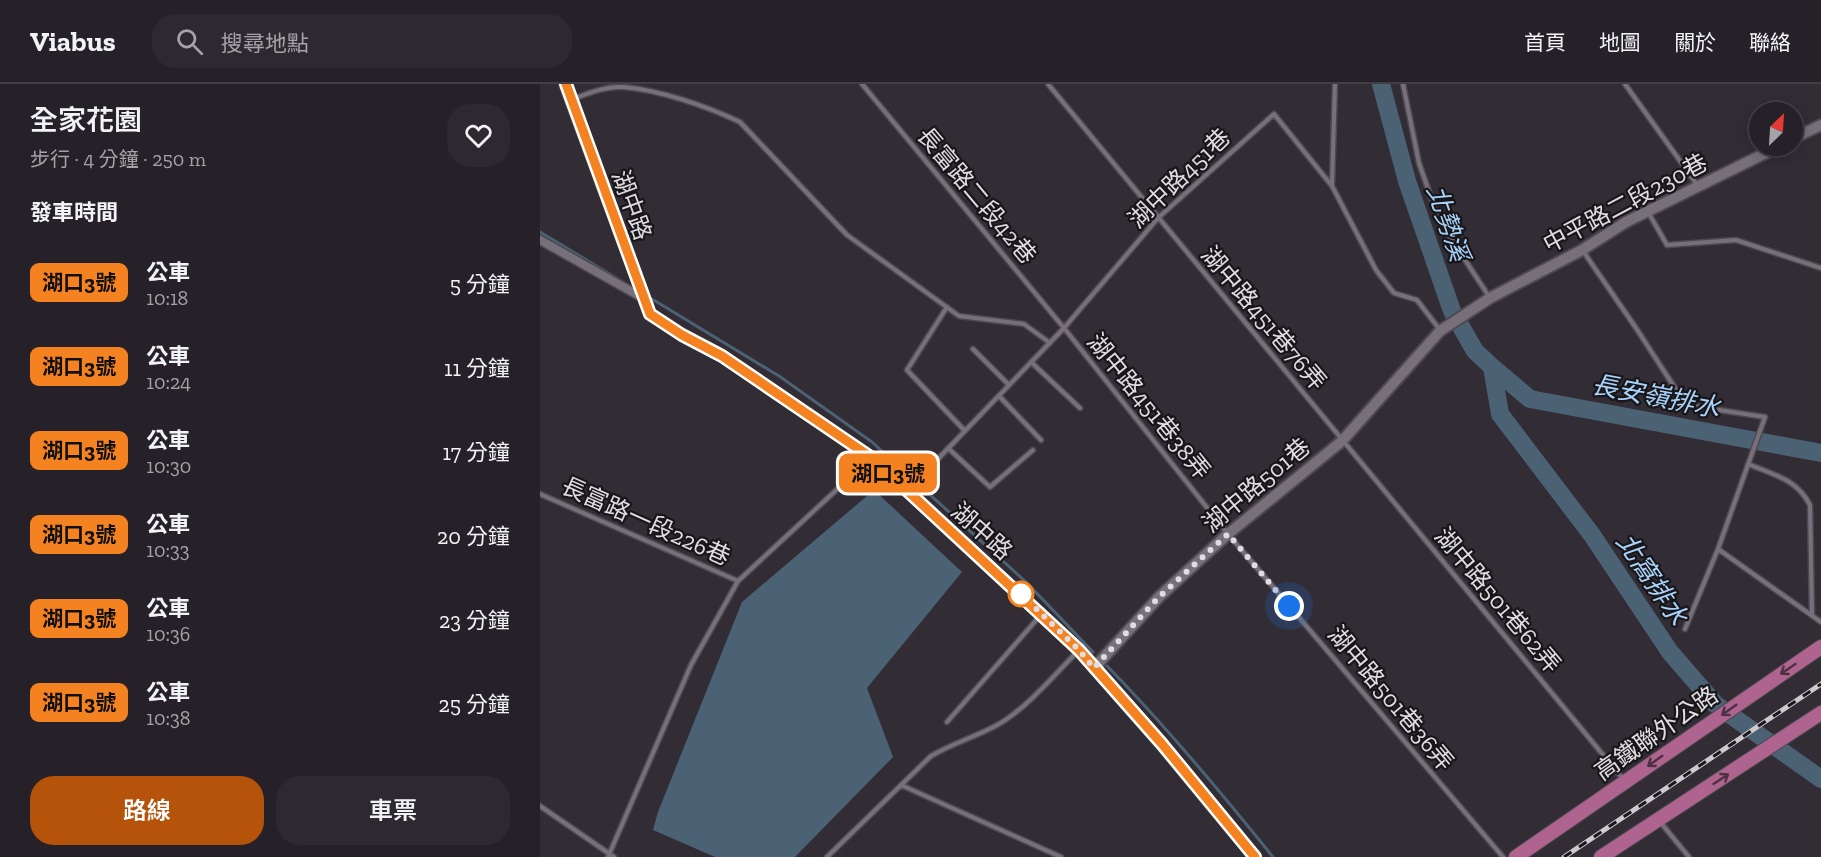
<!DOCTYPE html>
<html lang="zh-TW">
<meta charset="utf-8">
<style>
body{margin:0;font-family:"Zilla Slab","Noto Sans TC",serif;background:#2e2930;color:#f1f3f6;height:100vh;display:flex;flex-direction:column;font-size:22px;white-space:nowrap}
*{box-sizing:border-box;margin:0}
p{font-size:20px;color:#a4a3a8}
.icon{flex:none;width:33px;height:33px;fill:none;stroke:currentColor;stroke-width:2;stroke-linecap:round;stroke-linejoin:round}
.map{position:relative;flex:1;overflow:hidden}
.drawer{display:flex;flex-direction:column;background:#262128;width:540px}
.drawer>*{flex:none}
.badge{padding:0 12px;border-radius:9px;font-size:21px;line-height:39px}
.needle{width:39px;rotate:25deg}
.buttons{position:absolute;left:1209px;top:18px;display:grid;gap:12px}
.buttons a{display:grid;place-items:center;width:54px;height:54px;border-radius:50%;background:#262128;box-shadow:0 3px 15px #0003,0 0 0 2px #423e45;font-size:30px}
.you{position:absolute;width:30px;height:30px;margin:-15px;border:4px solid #fff;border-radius:50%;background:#1a73e8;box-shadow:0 0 0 9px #1a73e833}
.map>.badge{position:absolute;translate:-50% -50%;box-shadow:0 0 0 3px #fff}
h2{padding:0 30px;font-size:22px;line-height:54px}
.round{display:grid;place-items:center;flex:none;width:63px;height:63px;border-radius:24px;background:#2e2930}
.head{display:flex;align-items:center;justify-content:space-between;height:102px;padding:0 30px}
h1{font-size:28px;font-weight:600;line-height:45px}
.primary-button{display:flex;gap:12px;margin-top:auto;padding:12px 30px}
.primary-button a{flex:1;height:69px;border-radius:24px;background:#b45309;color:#fff;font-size:24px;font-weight:600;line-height:69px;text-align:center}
.primary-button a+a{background:#2e2930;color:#f1f3f6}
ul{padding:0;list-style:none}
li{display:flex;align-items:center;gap:18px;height:84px;padding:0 30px}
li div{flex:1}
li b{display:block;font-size:22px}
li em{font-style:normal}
li .badge{min-width:66px;font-weight:700;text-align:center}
header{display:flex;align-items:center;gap:36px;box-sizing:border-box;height:84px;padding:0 30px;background:#262128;border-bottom:2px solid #423e45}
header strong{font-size:28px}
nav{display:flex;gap:33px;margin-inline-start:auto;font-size:21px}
.search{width:420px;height:54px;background:#2e2930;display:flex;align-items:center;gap:15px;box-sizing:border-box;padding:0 21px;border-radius:24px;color:#a4a3a8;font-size:22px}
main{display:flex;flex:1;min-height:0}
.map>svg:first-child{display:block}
.water{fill:#4b6174}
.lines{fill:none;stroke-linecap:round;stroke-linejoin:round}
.stream{stroke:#4b6174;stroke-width:3}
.river{stroke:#4b6174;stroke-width:18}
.service-casing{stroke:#4d494f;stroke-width:7}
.minor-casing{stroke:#4d494f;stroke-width:11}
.tertiary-casing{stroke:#4d494f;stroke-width:14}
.primary-casing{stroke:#4d494f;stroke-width:16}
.service{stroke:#77707a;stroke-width:4}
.minor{stroke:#77707a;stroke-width:8}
.tertiary{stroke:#77707a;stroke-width:10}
.primary{stroke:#af638f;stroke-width:14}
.rail-casing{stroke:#cdc9cf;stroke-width:5}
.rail{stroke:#181619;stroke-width:3;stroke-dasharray:9;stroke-linecap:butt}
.oneway{stroke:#4d3142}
.line-casing{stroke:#fff;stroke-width:14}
.line{stroke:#f58220;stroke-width:9}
.walk{stroke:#e0dde2;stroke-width:6;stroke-dasharray:0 10.8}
.stop-dot{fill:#fff;stroke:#f58220;stroke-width:3}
.labels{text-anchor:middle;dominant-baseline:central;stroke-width:4.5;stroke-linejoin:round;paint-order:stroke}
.street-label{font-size:24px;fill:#e0dde2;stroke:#181619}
.water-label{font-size:26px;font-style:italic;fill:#a8d2f9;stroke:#181619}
</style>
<header>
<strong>Viabus</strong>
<div class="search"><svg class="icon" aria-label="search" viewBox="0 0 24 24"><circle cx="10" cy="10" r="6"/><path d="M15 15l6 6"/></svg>搜尋地點</div>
<nav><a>首頁</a><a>地圖</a><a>關於</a><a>聯絡</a></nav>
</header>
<main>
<section class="drawer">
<div class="head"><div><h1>全家花園</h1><p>步行 · 4 分鐘 · 250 m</p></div><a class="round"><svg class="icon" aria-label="heart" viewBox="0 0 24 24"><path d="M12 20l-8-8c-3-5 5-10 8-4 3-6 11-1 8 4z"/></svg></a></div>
<h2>發車時間</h2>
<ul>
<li><span class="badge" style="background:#f58220;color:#111">湖口3號</span><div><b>公車</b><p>10:18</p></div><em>5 分鐘</em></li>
<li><span class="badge" style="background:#f58220;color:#111">湖口3號</span><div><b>公車</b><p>10:24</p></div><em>11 分鐘</em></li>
<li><span class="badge" style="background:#f58220;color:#111">湖口3號</span><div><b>公車</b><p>10:30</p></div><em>17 分鐘</em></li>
<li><span class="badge" style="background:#f58220;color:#111">湖口3號</span><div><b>公車</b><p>10:33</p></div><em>20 分鐘</em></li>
<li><span class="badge" style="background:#f58220;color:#111">湖口3號</span><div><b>公車</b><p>10:36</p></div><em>23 分鐘</em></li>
<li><span class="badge" style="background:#f58220;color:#111">湖口3號</span><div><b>公車</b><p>10:38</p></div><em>25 分鐘</em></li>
</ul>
<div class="primary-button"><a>路線</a><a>車票</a></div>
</section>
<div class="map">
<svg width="1281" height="773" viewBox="0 0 1281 773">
<rect width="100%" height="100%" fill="#322c35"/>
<path class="water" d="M 334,406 L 422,488 L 327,604 L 353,673 L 255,773 L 175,773 L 113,746 L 118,728 L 202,518 Z"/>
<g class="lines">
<path class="stream" d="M 0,148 L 83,198
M 112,215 L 239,292 L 332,358 L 486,498 L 553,568
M 567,582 C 626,642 680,707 733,773"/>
<path class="river" d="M 841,0 L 867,97 L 912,227 L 935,267 L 952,283 L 990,315 L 1281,369
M 952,283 L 960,330 L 1052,451 L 1130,568 L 1175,620 L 1281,695"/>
<defs>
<path id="service" d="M 322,0 L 524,244 L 688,450 L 963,773
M 508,0 L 1083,695
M 863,0 L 879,79 L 899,136 L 950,214
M 1085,0 L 1158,102
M 33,15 C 49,9 66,2 83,3 C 120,6 166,22 200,38 L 307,151 L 419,232 L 484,240 L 510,259
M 792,101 L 795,0
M 1108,128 L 1127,161 L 1196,156 L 1281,184
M 1043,167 L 1096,244 L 1146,321 L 1225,333 L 1178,465 L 1281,538
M 407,223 L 367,286 L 425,347
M 433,265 L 469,301
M 491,278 L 540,324
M 459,312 L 501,356
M 408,364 L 450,403 L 493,366
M 1208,380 C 1234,391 1257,395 1270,421 L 1272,531
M 369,405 L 524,244 L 618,134 L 734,30 L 792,102 L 836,186 L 854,209 L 877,216 L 900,246
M 0,410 L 198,497
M 1145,545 L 1178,465
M 407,638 L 499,533
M 361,701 L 521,773
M 0,722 L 74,773
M 1121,739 L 1149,773
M 68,773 L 151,581 L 198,497 L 331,374
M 287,773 L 391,672 C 413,659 438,652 459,640 C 488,623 515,590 539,566"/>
<path id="minor" d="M 0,156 L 103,214"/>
<path id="tertiary" d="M 25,0 L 110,230 L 143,251 L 182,272 L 332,374 L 539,566 L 622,661 L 715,773
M 1252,55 L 1281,41
M 554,584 L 619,513 L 688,450 L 802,357 L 900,247 L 950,214 L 1042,166 L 1086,138 L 1240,62"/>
<path id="primary" d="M 976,773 L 1281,563
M 1061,773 L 1281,629"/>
</defs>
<use href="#service" class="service-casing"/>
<use href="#minor" class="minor-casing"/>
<use href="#tertiary" class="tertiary-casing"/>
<use href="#primary" class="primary-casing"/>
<use href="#service" class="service"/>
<use href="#minor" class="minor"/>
<use href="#tertiary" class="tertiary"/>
<use href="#primary" class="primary"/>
<defs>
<path id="rail" d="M 1024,773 L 1281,600"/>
</defs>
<use href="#rail" class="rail-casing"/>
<use href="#rail" class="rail"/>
</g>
<defs><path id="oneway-shaft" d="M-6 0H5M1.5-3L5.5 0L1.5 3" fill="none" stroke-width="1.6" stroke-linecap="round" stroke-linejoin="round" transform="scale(1.5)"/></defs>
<g class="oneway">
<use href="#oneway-shaft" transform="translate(1248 585) rotate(146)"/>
<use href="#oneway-shaft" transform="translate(1189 626) rotate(145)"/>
<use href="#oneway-shaft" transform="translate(1115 677) rotate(145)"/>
<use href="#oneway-shaft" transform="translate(1181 695) rotate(-33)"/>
</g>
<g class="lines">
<defs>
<path id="line" d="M 26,0 L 110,230 L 142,251 L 182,272 L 332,374 L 539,566 L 622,660 L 715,773"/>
</defs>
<use href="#line" class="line-casing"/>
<use href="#line" class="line"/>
<path class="walk" d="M 481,510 L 539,566 L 554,584 L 619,513 L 688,450 L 749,522"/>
</g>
<circle class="stop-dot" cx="481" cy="510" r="12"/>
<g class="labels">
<g class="street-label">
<text transform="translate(639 94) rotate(-44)">湖中路451巷</text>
<text transform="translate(437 111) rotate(50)">長富路二段42巷</text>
<text transform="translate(1085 119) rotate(-28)">中平路二段230巷</text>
<text transform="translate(92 121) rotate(70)">湖中路</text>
<text transform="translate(724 234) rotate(50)">湖中路451巷76弄</text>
<text transform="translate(609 322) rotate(51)">湖中路451巷38弄</text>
<text transform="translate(716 401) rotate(-40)">湖中路501巷</text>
<text transform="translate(106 437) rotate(24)">長富路一段226巷</text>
<text transform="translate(442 447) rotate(42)">湖中路</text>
<text transform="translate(958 516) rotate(50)">湖中路501巷62弄</text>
<text transform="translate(851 614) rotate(50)">湖中路501巷36弄</text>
<text transform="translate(1116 649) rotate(-35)">高鐵聯外公路</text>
</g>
<g class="water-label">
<text transform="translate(908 139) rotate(71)">北勢溪</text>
<text transform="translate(1116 312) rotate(11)">長安嶺排水</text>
<text transform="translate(1112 495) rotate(56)">北窩排水</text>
</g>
</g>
</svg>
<div class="buttons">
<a><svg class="needle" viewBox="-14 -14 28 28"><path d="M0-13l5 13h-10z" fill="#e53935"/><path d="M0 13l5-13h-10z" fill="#a4a3a8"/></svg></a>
</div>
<div class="you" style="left:749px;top:522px"></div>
<b class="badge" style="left:348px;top:389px;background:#f58220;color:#111">湖口3號</b>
</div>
</main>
